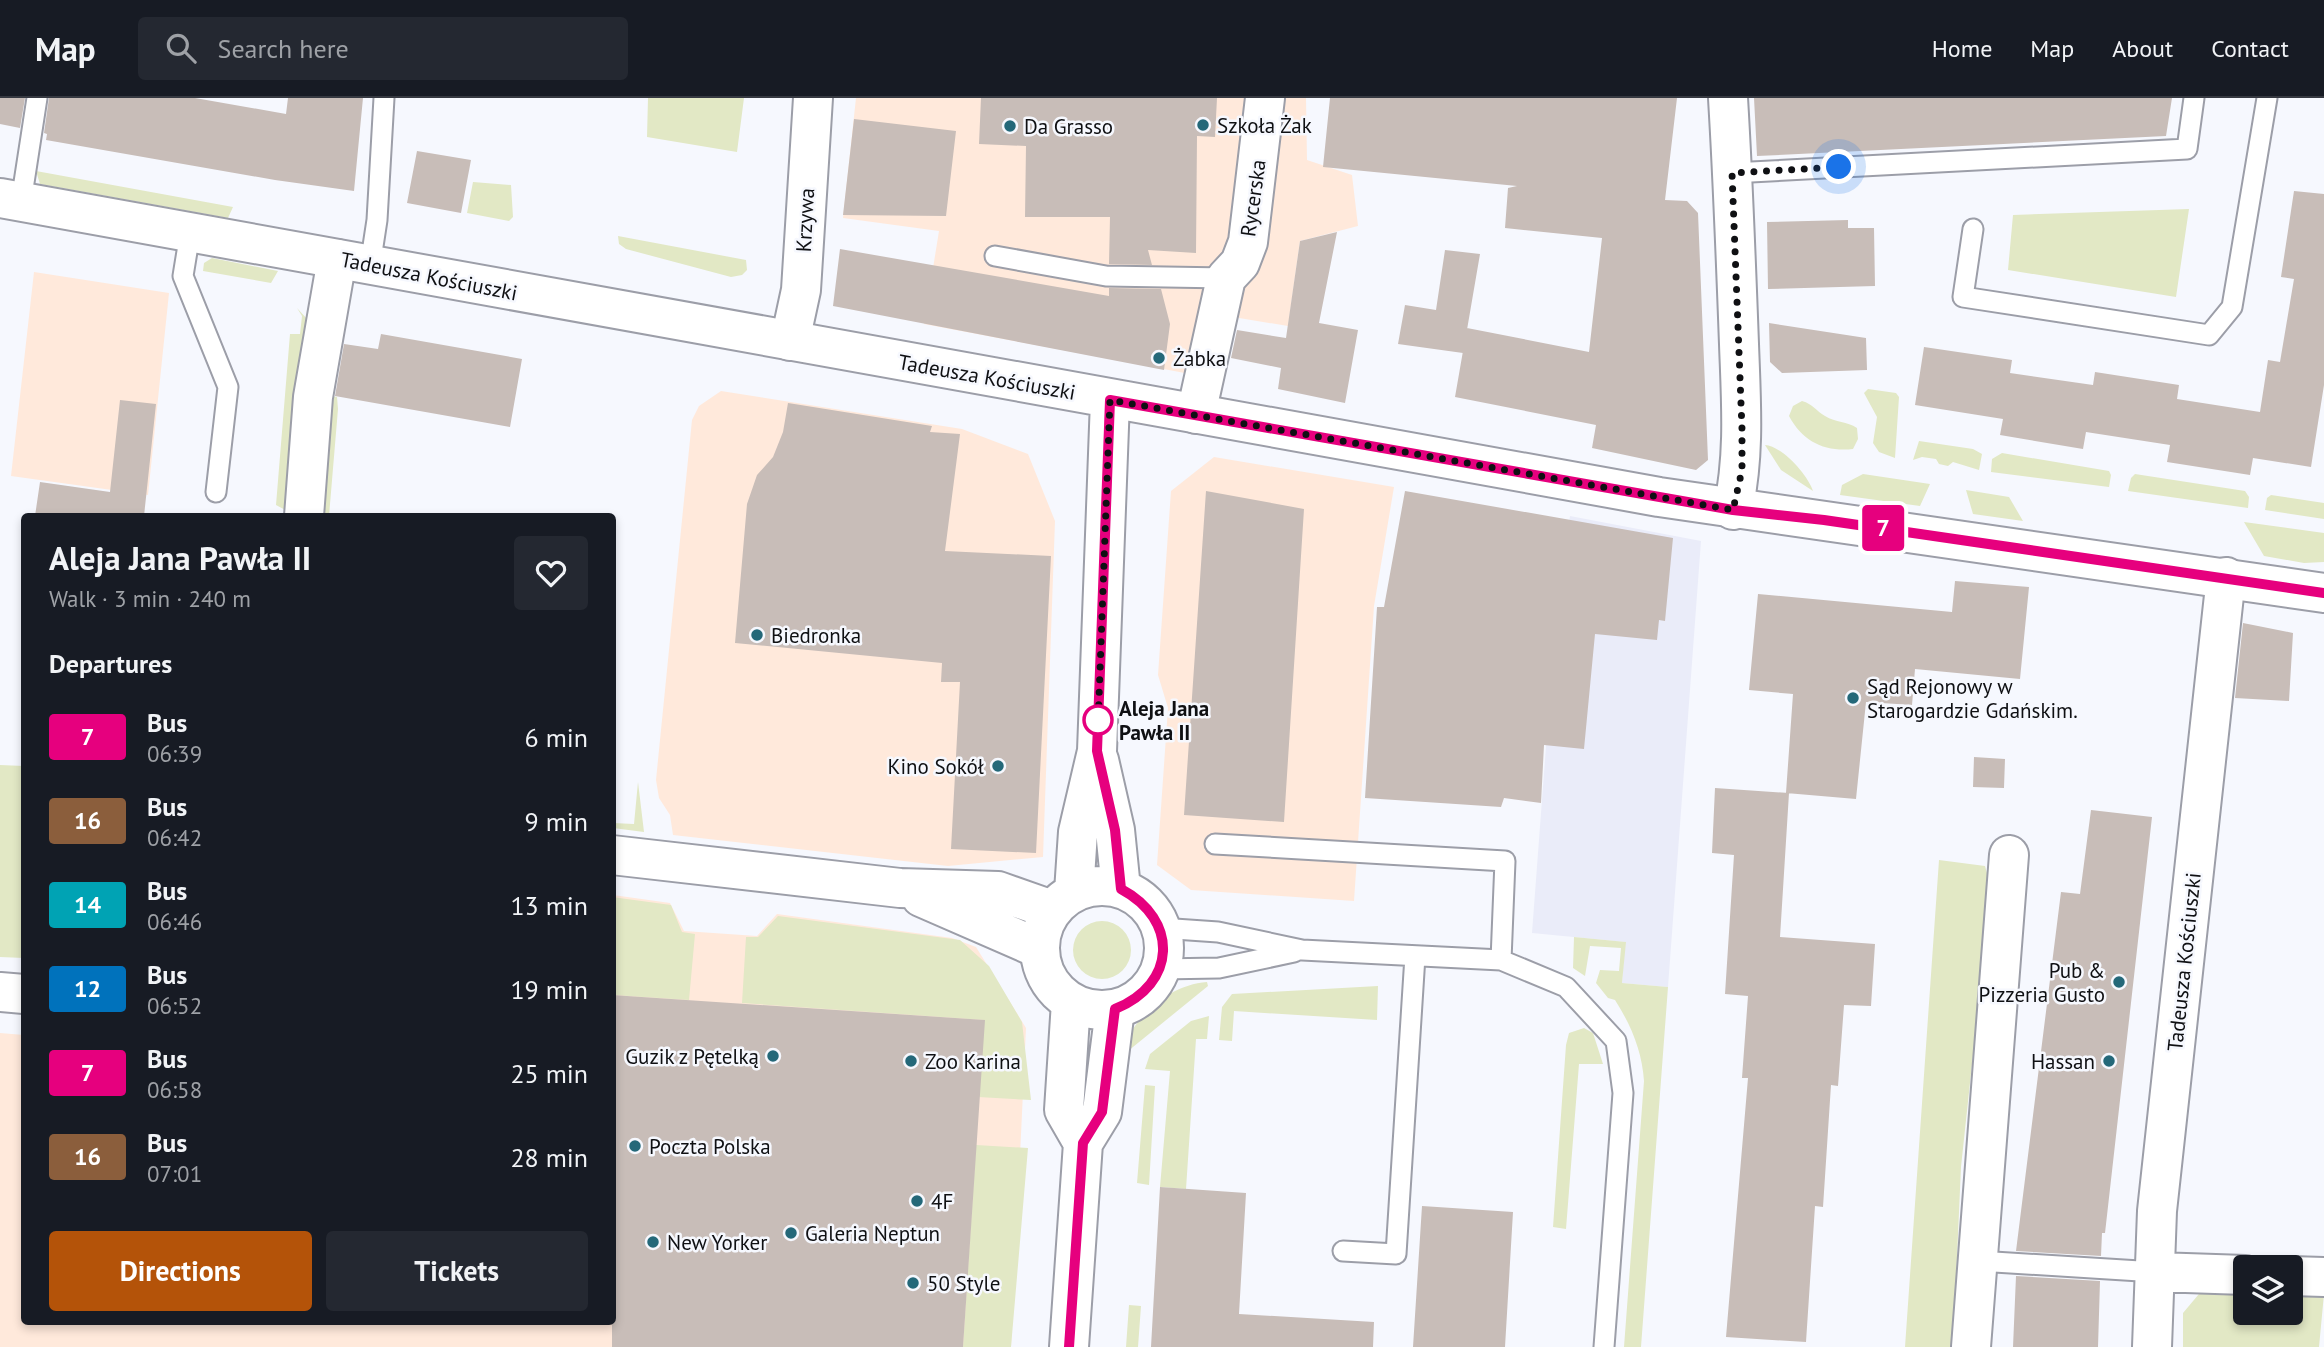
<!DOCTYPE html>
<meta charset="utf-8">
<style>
body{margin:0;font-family:"PT Sans",sans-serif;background:#242831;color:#f1f3f6;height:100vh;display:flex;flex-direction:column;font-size:26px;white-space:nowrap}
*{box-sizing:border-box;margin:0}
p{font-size:23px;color:#9ea1a6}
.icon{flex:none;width:38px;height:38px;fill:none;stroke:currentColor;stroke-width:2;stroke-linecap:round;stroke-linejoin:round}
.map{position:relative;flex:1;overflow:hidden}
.details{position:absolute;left:21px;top:415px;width:595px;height:812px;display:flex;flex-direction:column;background:#171b24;border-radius:7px;box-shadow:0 4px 10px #0003}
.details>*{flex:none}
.badge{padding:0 14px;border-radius:5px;font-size:24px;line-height:46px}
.buttons{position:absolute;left:2233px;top:1157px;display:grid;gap:14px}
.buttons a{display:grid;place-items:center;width:70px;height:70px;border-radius:7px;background:#171b24;box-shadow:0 4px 10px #0003;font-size:35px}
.you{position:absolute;width:35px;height:35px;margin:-18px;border:5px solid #fff;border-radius:50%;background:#1a73e8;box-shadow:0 0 0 10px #1a73e833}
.map>.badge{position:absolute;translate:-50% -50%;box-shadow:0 0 0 4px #fff}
h2{padding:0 28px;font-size:26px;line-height:63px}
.round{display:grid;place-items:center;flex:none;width:74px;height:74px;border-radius:7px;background:#242831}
.headline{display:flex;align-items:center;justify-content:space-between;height:119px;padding:0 28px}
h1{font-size:33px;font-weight:800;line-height:52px}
.primary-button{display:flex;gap:14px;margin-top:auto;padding:14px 28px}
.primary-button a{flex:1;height:80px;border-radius:7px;background:#b45309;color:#fff;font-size:28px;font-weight:800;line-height:80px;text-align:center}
.primary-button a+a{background:#242831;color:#f1f3f6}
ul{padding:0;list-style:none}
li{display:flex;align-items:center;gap:21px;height:84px;padding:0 28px}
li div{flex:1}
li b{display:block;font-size:26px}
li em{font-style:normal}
li .badge{min-width:77px;font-weight:700;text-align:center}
header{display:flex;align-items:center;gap:42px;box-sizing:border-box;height:98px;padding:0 35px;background:#171b24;border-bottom:2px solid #363941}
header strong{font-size:33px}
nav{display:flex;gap:38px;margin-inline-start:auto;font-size:24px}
.search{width:490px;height:63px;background:#242831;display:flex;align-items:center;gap:18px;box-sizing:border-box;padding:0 24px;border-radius:7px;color:#9ea1a6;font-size:26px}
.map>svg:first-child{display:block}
.commercial{fill:#ffe9db}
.built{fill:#eaecf9}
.green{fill:#e2e8c5}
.building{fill:#c8bdb8}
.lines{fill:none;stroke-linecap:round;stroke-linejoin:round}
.lane-casing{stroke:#9c9ea8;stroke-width:23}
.street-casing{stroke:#9c9ea8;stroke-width:42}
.secondary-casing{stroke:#9c9ea8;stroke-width:42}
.lane{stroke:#fff;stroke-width:19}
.street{stroke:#fff;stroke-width:38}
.secondary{stroke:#fff;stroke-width:38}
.line-casing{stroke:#fff;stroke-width:16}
.line{stroke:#e6007e;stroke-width:10}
.walk{stroke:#0f1013;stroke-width:7;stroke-dasharray:0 12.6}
.poi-dot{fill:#246879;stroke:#f6f8fe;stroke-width:2.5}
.stop-dot{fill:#fff;stroke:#e6007e;stroke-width:3.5}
.labels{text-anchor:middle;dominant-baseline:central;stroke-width:5;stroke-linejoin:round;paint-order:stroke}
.poi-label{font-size:21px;fill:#0f1013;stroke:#f6f8fe;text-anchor:start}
.street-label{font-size:21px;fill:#0f1013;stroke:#f6f8fe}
.stop-label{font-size:21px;font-weight:bold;fill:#0f1013;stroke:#f6f8fe;text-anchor:start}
</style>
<header>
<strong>Map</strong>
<div class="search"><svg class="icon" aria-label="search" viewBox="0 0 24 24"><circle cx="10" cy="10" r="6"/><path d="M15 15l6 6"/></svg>Search here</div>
<nav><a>Home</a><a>Map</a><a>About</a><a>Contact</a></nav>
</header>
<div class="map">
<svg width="2324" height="1249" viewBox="0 0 2324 1249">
<rect width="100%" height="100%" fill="#f6f8fe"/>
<path class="commercial" d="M 856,0 L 1306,0 L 1307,62 L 1352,77 L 1358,128 L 1300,143 L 1288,228 L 1233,219 L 1222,282 L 924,226 L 939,133 L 843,120 Z
M 34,174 L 169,195 L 148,397 L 11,378 Z
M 721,293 L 962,331 L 1028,356 L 1055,423 L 1043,759 L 948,768 L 673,737 L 670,717 L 659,700 L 656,682 L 692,322 L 699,308 Z
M 1214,359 L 1394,389 L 1374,508 L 1354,803 L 1191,792 L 1157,767 L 1168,610 L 1158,577 L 1171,393 Z
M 613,797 L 670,805 L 684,833 L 757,838 L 777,816 L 952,840 L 976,849 L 1026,930 L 1011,1249 L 0,1249 L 0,935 L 24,937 L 24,1223 L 612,1223 Z"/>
<path class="built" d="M 1570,418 L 1701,443 L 1668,889 L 1622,885 L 1625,844 L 1532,835 L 1558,489 Z"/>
<path class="green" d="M 648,0 L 744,0 L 737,54 L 647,39 Z
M 36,73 L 233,109 L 228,120 L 40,86 Z
M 473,84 L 511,87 L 513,119 L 509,123 L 467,115 Z
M 2189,111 L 2176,199 L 2008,172 L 2013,117 Z
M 618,138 L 746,162 L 747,172 L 742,177 L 731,179 L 626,151 L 619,146 Z
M 212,160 L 278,173 L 271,185 L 203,173 L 204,165 Z
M 297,210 L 308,222 L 289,414 L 276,407 L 290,236 L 300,236 L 302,218 Z
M 1868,291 L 1896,295 L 1899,299 L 1895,360 L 1879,354 L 1873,345 L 1877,319 L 1864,295 Z
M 327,297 L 337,299 L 338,311 L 329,418 L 319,418 Z
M 1802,303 C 1813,306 1816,313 1825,318 C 1836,325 1847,323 1857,330 L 1858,341 L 1853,351 C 1825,354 1803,344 1789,318 L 1793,308 Z
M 1919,343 L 1973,351 L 1982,356 L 1979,372 L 1953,364 L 1948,368 L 1939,366 L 1936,361 L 1922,359 L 1913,362 Z
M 1765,347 C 1782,348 1808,377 1813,393 L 1781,372 Z
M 2002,355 L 2109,373 L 2111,377 L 2109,389 L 1991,374 L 1992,361 Z
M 1863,376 L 1930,386 L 1920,408 L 1840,397 L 1842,387 Z
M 2135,376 L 2245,393 L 2249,399 L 2248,410 L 2128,393 L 2131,380 Z
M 1966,392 L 2009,399 L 2023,423 L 1973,416 Z
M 2271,397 L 2324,405 L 2324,421 L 2265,412 L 2267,400 Z
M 2244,424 L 2324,435 L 2324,464 L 2304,465 L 2264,458 Z
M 0,667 L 24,668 L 24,860 L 0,859 Z
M 638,684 L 644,734 L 613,730 L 613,725 L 634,726 Z
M 1939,762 L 1985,768 L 1989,782 L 1989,807 L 1961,1069 L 1953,1249 L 1905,1249 Z
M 612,799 L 671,807 L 682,834 L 695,836 L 689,902 L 613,897 Z
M 778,818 L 960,842 L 989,868 L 1022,924 L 1031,1002 L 978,999 L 984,922 L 742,905 L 746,839 L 758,839 Z
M1073 852a29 29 0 1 1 58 0a29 29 0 1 1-58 0Z
M 1574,839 L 1626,844 L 1622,885 L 1668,889 L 1641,1249 L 1624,1249 L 1644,983 C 1642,953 1631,927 1615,902 L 1608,900 L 1596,885 L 1600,872 L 1619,873 L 1621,850 L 1590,848 L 1585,878 L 1573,870 Z
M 1207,884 L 1208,888 L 1117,962 C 1130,924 1165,887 1207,884 Z
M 1378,888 L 1377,922 L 1234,913 L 1232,943 L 1219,942 L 1222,909 L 1232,896 Z
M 1209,918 L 1207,941 L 1196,941 L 1186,1091 L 1160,1089 L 1170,973 L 1145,971 L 1150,956 L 1191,923 Z
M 1584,930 L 1593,935 L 1603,966 L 1579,966 L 1566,1131 L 1553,1129 L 1566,947 L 1569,935 Z
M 1145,987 L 1155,988 L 1149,1087 L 1137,1085 Z
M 976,1047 L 1028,1050 L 1011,1249 L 963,1249 Z
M 2204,1190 L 2245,1192 L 2245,1214 L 2291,1214 L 2291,1194 L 2324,1196 L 2319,1249 L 2183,1249 L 2183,1215 Z
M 1129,1207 L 1141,1208 L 1138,1249 L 1126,1249 Z"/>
<path class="building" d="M 0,0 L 25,0 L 20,30 L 0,26 Z
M 49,0 L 195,0 L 286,16 L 288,0 L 363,0 L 354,93 L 275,82 L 46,42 L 47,36 L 44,35 Z
M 981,0 L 1217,0 L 1215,39 L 1197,38 L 1196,155 L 1148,152 L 1152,167 L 1109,166 L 1110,119 L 1025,119 L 1026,48 L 979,46 Z
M 1330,0 L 1677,0 L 1665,102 L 1687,103 L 1698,115 L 1708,362 L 1696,372 L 1592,350 L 1596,327 L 1455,299 L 1467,230 L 1589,254 L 1602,140 L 1505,130 L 1508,90 L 1517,88 L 1323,69 Z
M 1754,0 L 2172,0 L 2166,38 L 1757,58 Z
M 854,21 L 956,33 L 946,118 L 843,117 Z
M 417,53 L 471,62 L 461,115 L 407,105 Z
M 2294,93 L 2324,96 L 2324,287 L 2311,369 L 2253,360 L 2250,377 L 2167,364 L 2170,347 L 2086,334 L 2083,351 L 2000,337 L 2003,321 L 1915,307 L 1924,249 L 2012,262 L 2010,275 L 2093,287 L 2095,274 L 2179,287 L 2177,301 L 2260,314 L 2268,262 L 2280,264 L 2294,181 L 2281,179 Z
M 1848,122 L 1848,130 L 1874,130 L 1875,188 L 1768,191 L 1767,124 Z
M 1337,134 L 1319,225 L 1358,232 L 1345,305 L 1278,291 L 1281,270 L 1231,260 L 1237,232 L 1286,240 L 1300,143 Z
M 840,151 L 1109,198 L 1109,190 L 1161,191 L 1170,226 L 1164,272 L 833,208 Z
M 1445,152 L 1480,156 L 1463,255 L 1398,246 L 1405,207 L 1436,212 Z
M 1769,225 L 1866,240 L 1867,272 L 1782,275 L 1770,264 Z
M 381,236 L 522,261 L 510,329 L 335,298 L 344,246 L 378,251 Z
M 120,302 L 156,306 L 144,418 L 35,418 L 40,384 L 110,394 Z
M 788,305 L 932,328 L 930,334 L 960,336 L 945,453 L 1051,458 L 1036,755 L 951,751 L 960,584 L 941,584 L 942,565 L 735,545 L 747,406 L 757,377 L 773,359 L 783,334 Z
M 1206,393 L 1304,411 L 1284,724 L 1184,717 Z
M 1405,393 L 1673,440 L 1665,523 L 1659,522 L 1657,542 L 1595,536 L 1584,651 L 1544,647 L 1541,705 L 1504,700 L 1501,709 L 1365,700 L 1377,509 L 1384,509 Z
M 1955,483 L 2029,489 L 2020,581 L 1915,571 L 1912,607 L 1866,604 L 1856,701 L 1786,695 L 1793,596 L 1749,592 L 1758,496 L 1952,514 Z
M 2243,525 L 2293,535 L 2289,603 L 2235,600 Z
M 1974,659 L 2005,661 L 2004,690 L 1973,689 Z
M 1715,690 L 1789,695 L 1780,839 L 1875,846 L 1871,908 L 1844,907 L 1838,988 L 1831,987 L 1823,1109 L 1815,1108 L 1806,1244 L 1726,1239 L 1748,980 L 1742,980 L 1748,898 L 1725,896 L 1734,757 L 1712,755 Z
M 2091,712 L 2152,719 L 2105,1135 L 2102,1135 L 2101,1158 L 2016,1153 L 2061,794 L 2080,796 Z
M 612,897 L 985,922 L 963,1249 L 612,1249 Z
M 1160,1089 L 1246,1095 L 1239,1216 L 1374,1224 L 1373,1249 L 1151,1249 Z
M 1422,1108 L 1513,1114 L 1505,1249 L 1413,1249 Z
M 2016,1178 L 2100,1183 L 2098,1249 L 2013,1249 Z"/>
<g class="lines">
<defs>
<path id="lane" d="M 1732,75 L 2187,51 L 2194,0
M 21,104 L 37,0
M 1973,131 L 1963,199 L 2209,237 L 2232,209 L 2267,0
M 190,135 L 183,178 L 228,289 L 216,394
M 995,158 L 1106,178 L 1226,180
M 370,168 L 377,122 L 384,0
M 1215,746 L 1505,763 L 1501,862
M 1160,830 L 1218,834 L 1302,852 L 1501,862 L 1566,889 L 1616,943 L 1623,995 L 1604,1249
M 1160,871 L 1219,870 L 1294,854
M 1343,1153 L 1396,1156 L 1415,858
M 1978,1163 L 2156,1174"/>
<path id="street" d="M 1728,0 C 1733,82 1736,164 1739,246 C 1741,303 1745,356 1733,412
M 790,243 L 801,192 L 813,0
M 1196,316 L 1226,180 L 1240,165 L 1248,144 L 1265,0
M 304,418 L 313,299 L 337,161
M 612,757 L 900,790 L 998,793 L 1052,812
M 921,799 L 1040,851
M 0,894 L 24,896
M 2156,1174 L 2245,1177
M 2291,1178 L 2324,1179
M 1971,1249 L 2009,757
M 2152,1249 L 2157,1113 L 2226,479"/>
<path id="secondary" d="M 0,100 L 1659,399 L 2324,495
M 1099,662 L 1115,732 L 1121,791
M1040 850a62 62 0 1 1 124 0a62 62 0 1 1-124 0Z
M 1074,794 L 1078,734 L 1097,653 L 1110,302
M 1071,904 L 1064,1012 L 1083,1045
M 1069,1249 L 1083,1045 L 1102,1014 L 1115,911"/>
</defs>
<use href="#lane" class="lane-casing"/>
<use href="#street" class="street-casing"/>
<use href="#secondary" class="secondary-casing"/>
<use href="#lane" class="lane"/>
<use href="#street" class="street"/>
<use href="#secondary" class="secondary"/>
</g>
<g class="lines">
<defs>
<path id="line" d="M 1069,1249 L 1083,1045 L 1102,1014 L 1115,911 C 1177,886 1179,822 1121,791 L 1115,732 L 1097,653 L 1110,302 L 1733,412 L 1824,422 L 2324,495"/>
</defs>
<use href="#line" class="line-casing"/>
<use href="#line" class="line"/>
<path class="walk" d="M 1098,622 L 1098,627 L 1110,302 L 1733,412 L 1742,372 L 1742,331 L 1732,75 L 1839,69"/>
</g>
<g class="poi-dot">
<circle cx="1203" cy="27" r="7"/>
<circle cx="1010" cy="28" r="7"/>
<circle cx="1159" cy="260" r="7"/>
<circle cx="757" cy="537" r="7"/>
<circle cx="1853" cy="600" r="7"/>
<circle cx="998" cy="668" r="7"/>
<circle cx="2119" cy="884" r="7"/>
<circle cx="773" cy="958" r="7"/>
<circle cx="911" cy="963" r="7"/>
<circle cx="2109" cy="963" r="7"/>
<circle cx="635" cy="1048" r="7"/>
<circle cx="917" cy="1103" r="7"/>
<circle cx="791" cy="1135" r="7"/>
<circle cx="653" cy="1144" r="7"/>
<circle cx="913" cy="1185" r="7"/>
</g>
<circle class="stop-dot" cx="1098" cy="622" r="14"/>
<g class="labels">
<g class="poi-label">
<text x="1217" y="27">Szkoła Żak</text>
<text x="1024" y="28">Da Grasso</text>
<text x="1173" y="260">Żabka</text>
<text x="771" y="537">Biedronka</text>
<text x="1867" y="588">Sąd Rejonowy w<tspan x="1867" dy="24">Starogardzie Gdańskim.</tspan></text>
<text x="984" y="668" text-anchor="end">Kino Sokół</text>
<text x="2105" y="872" text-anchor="end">Pub &amp;<tspan x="2105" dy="24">Pizzeria Gusto</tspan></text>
<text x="759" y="958" text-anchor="end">Guzik z Pętelką</text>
<text x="925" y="963">Zoo Karina</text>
<text x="2095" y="963" text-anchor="end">Hassan</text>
<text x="649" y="1048">Poczta Polska</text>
<text x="931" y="1103">4F</text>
<text x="805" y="1135">Galeria Neptun</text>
<text x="667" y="1144">New Yorker</text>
<text x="927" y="1185">50 Style</text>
</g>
<g class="street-label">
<text transform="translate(1253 100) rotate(-82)">Rycerska</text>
<text transform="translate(805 122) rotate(-87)">Krzywa</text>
<text transform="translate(429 178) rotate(11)">Tadeusza Kościuszki</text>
<text transform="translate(987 279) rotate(10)">Tadeusza Kościuszki</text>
<text transform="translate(2184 864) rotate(-84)">Tadeusza Kościuszki</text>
</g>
<g class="stop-label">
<text x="1119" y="610">Aleja Jana<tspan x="1119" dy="24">Pawła II</tspan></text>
</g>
</g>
</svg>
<div class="buttons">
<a><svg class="icon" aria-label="layers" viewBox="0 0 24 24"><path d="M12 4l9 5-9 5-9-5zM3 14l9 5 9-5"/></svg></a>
</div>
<div class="you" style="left:1839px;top:69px"></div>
<b class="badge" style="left:1883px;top:430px;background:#e6007e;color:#fff">7</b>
<section class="details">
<div class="headline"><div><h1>Aleja Jana Pawła II</h1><p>Walk · 3 min · 240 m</p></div><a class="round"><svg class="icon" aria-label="heart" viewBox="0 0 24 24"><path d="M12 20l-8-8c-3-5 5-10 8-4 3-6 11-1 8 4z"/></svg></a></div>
<h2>Departures</h2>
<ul>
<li><span class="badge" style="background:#e6007e;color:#fff">7</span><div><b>Bus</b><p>06:39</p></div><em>6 min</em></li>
<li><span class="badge" style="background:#8b5e3c;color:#fff">16</span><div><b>Bus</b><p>06:42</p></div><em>9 min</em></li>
<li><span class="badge" style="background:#00a3b4;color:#fff">14</span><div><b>Bus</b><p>06:46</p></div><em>13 min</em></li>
<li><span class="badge" style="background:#0072bc;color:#fff">12</span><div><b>Bus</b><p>06:52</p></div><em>19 min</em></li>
<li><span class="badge" style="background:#e6007e;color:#fff">7</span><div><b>Bus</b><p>06:58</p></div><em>25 min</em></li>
<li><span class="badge" style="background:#8b5e3c;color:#fff">16</span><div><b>Bus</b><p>07:01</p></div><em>28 min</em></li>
</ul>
<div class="primary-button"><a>Directions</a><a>Tickets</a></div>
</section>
</div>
